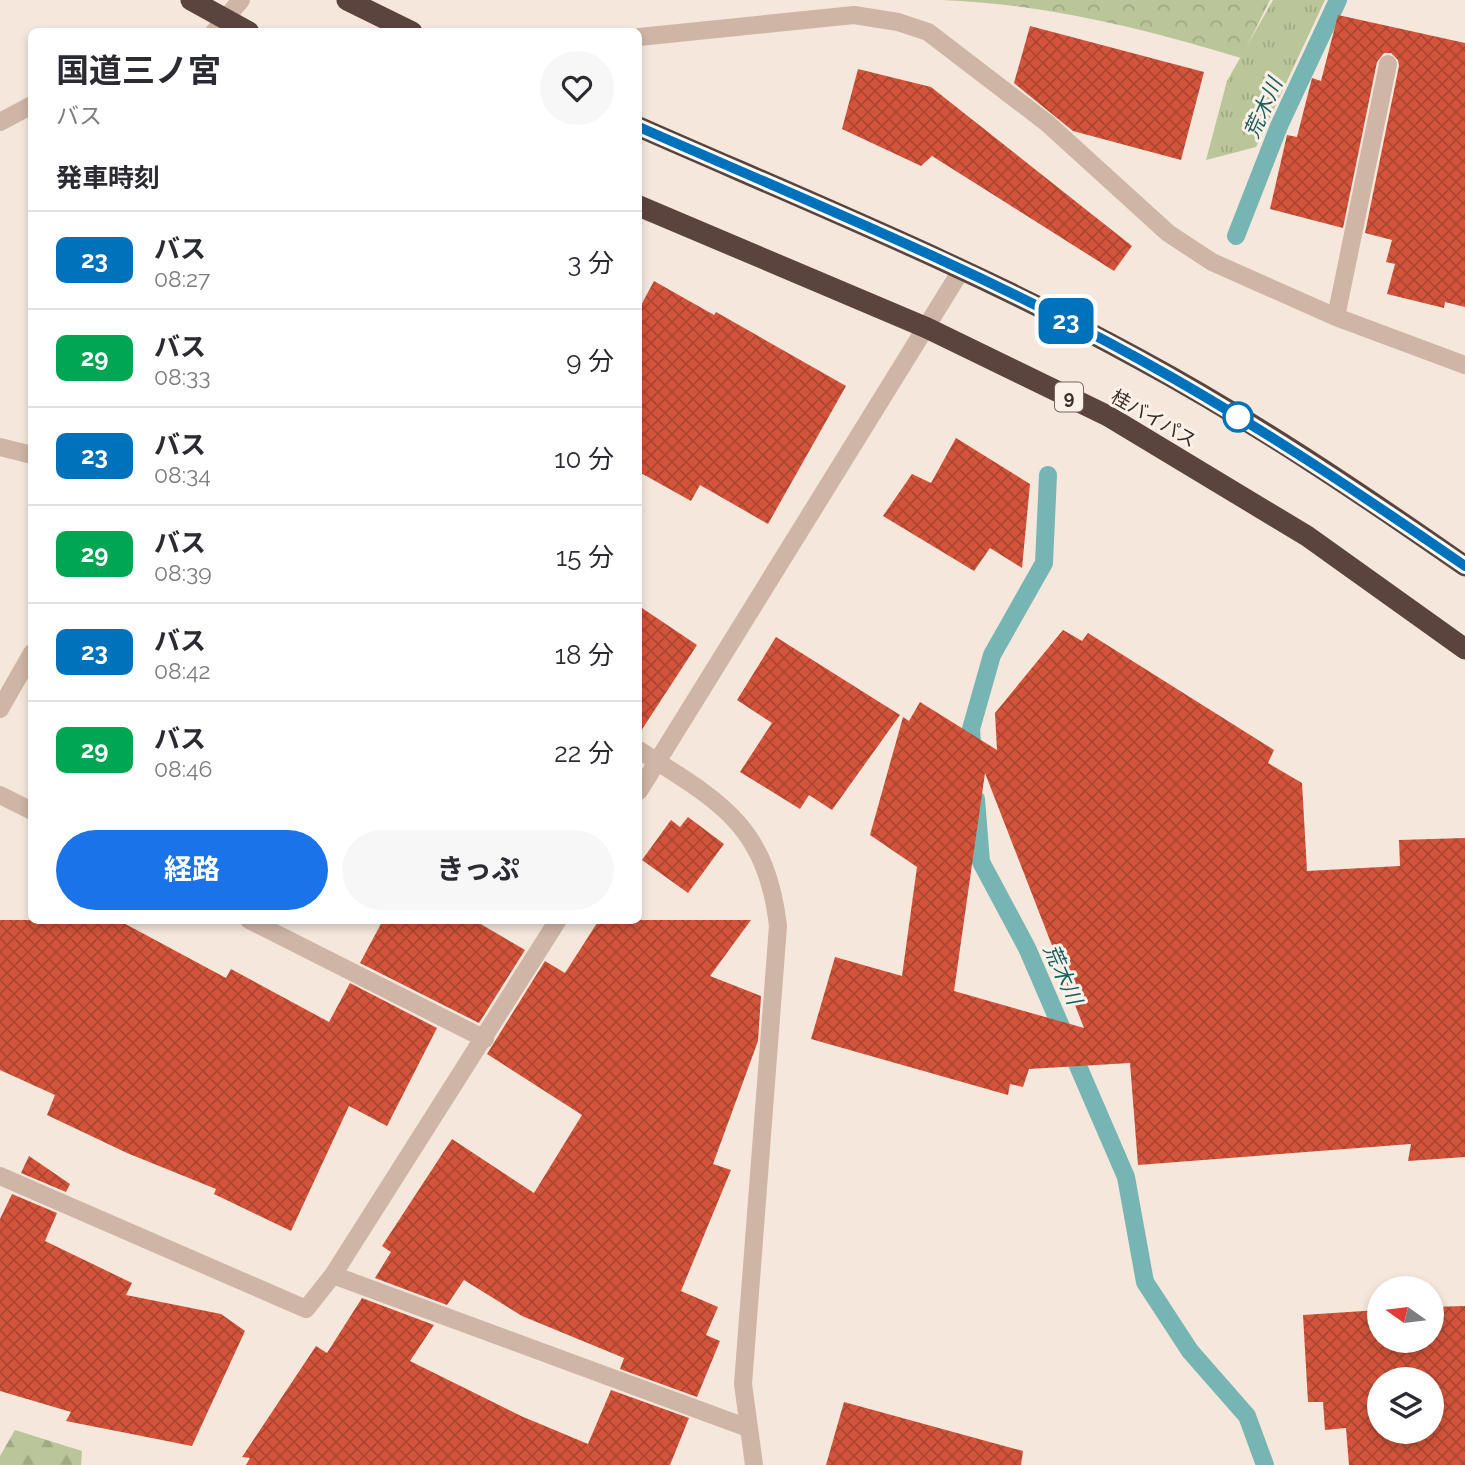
<!DOCTYPE html>
<html lang="ja">
<meta charset="utf-8">
<style>
body{margin:0;font-family:Raleway,"Noto Sans JP",sans-serif;background:#f7f7f7;color:#2b2b33;height:100vh;display:flex;flex-direction:column;font-size:26px;white-space:nowrap}
*{box-sizing:border-box;margin:0}
p{font-size:23px;color:#7c7c81}
.icon{flex:none;width:38px;height:38px;fill:none;stroke:currentColor;stroke-width:2;stroke-linecap:round;stroke-linejoin:round}
.map{position:relative;flex:1;overflow:hidden}
.drawer{position:absolute;left:28px;top:28px;width:614px;height:896px;display:flex;flex-direction:column;background:#fff;border-radius:10px;box-shadow:0 4px 10px #0003}
.drawer>*{flex:none}
.badge{padding:0 14px;border-radius:10px;font-size:24px;line-height:46px}
.needle{width:46px;rotate:284deg}
.tools{position:absolute;left:1367px;top:1276px;display:grid;gap:14px}
.tools a{display:grid;place-items:center;width:77px;height:77px;border-radius:50%;background:#fff;box-shadow:0 4px 10px #0003;font-size:35px}
.map>.badge{position:absolute;translate:-50% -50%;box-shadow:0 0 0 4px #fff}
h2{padding:0 28px;font-size:26px;line-height:63px}
.round{display:grid;place-items:center;flex:none;width:74px;height:74px;border-radius:37px;background:#f7f7f7}
.head{display:flex;align-items:center;justify-content:space-between;height:119px;padding:0 28px}
h1{font-size:33px;font-weight:700;line-height:52px}
.cta{display:flex;gap:14px;margin-top:auto;padding:14px 28px}
.cta a{flex:1;height:80px;border-radius:42px;background:#1a73e8;color:#fff;font-size:28px;font-weight:700;line-height:80px;text-align:center}
.cta a+a{background:#f7f7f7;color:#2b2b33}
ul{padding:0;list-style:none}
li{display:flex;align-items:center;gap:21px;height:98px;padding:0 28px;border-top:2px solid #e1e1e2}
li div{flex:1}
li b{display:block;font-size:26px}
li em{font-style:normal}
li .badge{min-width:77px;font-weight:700;text-align:center}
.map>svg:first-child{display:block}
.grass{fill:url(#grass-tufts)}
.forest{fill:url(#forest-firs)}
.park{fill:url(#park-crowns)}
.lines{fill:none;stroke-linecap:round;stroke-linejoin:round}
.stream{stroke:#76b5b3;stroke-width:18}
.building{fill:url(#building-cross-hatch);fill-rule:evenodd}
.minor{stroke:#ceb5a5;stroke-width:18}
.highway{stroke:#5b443d;stroke-width:21}
.line-casing{stroke:#fff;stroke-width:16}
.line{stroke:#0072bc;stroke-width:10}
.stop-dot{fill:#fff;stroke:#0072bc;stroke-width:3.5}
.labels{text-anchor:middle;dominant-baseline:central;stroke-width:6;stroke-linejoin:round;paint-order:stroke}
.shield{fill:#fcf1e8;stroke:#746761;stroke-width:2}
.shield-label{font-size:18px;font-weight:bold;fill:#392c27}
.street-label{font-size:19px;fill:#392c27;stroke:#fcf1e8}
.water-label{font-size:21px;font-style:italic;fill:#18605f;stroke:#fcf1e8}
</style>
<div class="map">
<svg width="1465" height="1465" viewBox="0 0 1465 1465">
<defs>
<pattern id="grass-tufts" width="24" height="20" patternUnits="userSpaceOnUse" patternTransform="scale(1.75)"><rect width="24" height="20" fill="#bac599"/><path d="M3 7l-1-3M5 7V3M7 7l1-3M15 17l-1-3M17 17v-4M19 17l1-3" fill="none" stroke="#a1a984"/></pattern>
<pattern id="forest-firs" width="22" height="20" patternUnits="userSpaceOnUse" patternTransform="scale(1.75)"><rect width="22" height="20" fill="#bac599"/><path d="M5 1l3.5 6h-7zM16 11l3.5 6h-7z" fill="#a1a984"/></pattern>
<pattern id="park-crowns" width="20" height="18" patternUnits="userSpaceOnUse" patternTransform="scale(1.75)"><rect width="20" height="18" fill="#bac599"/><path d="M2 6a3 3 0 1 1 6 0M12 15a3 3 0 1 1 6 0" fill="none" stroke="#a1a984"/></pattern>
<pattern id="building-cross-hatch" width="8" height="8" patternUnits="userSpaceOnUse" patternTransform="scale(1.75)"><rect width="8" height="8" fill="#d3543a"/><path d="M0 0l8 8M0 8l8-8" fill="none" stroke="#ac4631"/></pattern>
</defs>
<rect width="100%" height="100%" fill="#f5e7db"/>
<path class="grass" d="M 1273,0 L 1325,0 L 1256,147 L 1206,160 L 1227,81 Z"/>
<path class="forest" d="M 15,1430 L 82,1451 L 81,1465 L 0,1465 L 0,1456 Z"/>
<path class="park" d="M 942,0 L 1270,0 L 1241,58 C 1143,28 1044,4 942,0 Z"/>
<g class="lines">
<path class="stream" d="M 1236,236 L 1279,126 L 1338,0
M 973,757 L 971,729 L 992,655 L 1044,563 L 1048,475
M 976,799 L 981,862 L 1027,948 L 1126,1177 L 1145,1282 L 1190,1351 L 1247,1416 L 1265,1465"/>
</g>
<path class="building" d="M 1338,15 L 1465,43 L 1465,307 L 1445,302 L 1444,308 L 1387,294 L 1395,264 L 1386,262 L 1392,240 L 1365,233 L 1399,66 L 1398,60 L 1391,53 L 1384,53 L 1377,62 L 1343,228 L 1270,209 L 1287,135 L 1297,137 L 1312,78 L 1321,81 Z
M 1030,26 L 1204,72 L 1181,160 L 1073,131 L 1014,83 Z
M 858,69 L 931,87 L 1132,246 L 1114,271 L 932,156 L 921,166 L 842,129 Z
M 654,281 L 714,315 L 716,312 L 846,386 L 768,524 L 700,485 L 691,501 L 639,472 L 639,309 Z
M 956,438 L 1030,484 L 1022,568 L 990,548 L 974,571 L 883,516 L 912,474 L 931,483 Z
M 639,606 L 697,645 L 639,734 Z
M 1063,630 L 1082,641 L 1088,633 L 1274,750 L 1268,763 L 1302,783 L 1307,871 L 1400,866 L 1399,840 L 1465,838 L 1465,1157 L 1408,1161 L 1411,1144 L 1138,1165 L 1130,1063 L 1029,1069 L 1023,1087 L 1010,1084 L 1008,1095 L 811,1039 L 835,957 L 902,976 L 917,867 L 870,835 L 903,717 L 909,721 L 920,702 L 997,750 L 995,713 ZM 985,773 L 1084,1028 L 954,991 Z
M 776,637 L 900,715 L 832,810 L 809,795 L 800,809 L 740,772 L 772,723 L 737,700 Z
M 688,817 L 724,844 L 688,893 L 642,860 L 671,820 L 680,827 Z
M 0,920 L 118,920 L 226,978 L 231,969 L 329,1022 L 350,983 L 437,1028 L 387,1126 L 349,1106 L 291,1231 L 214,1194 L 216,1189 L 127,1153 L 47,1115 L 55,1095 L 0,1070 Z
M 383,920 L 474,920 L 525,950 L 479,1023 L 360,963 Z
M 599,920 L 751,920 L 710,976 L 761,996 L 758,1041 L 713,1164 L 731,1170 L 681,1291 L 718,1307 L 706,1335 L 720,1341 L 697,1397 L 620,1369 L 624,1358 L 522,1316 L 464,1280 L 447,1305 L 375,1278 L 391,1252 L 382,1246 L 452,1139 L 534,1193 L 582,1115 L 487,1054 L 545,961 L 565,973 Z
M 29,1156 L 70,1184 L 66,1192 L 21,1173 Z
M 12,1194 L 57,1213 L 45,1241 L 132,1283 L 126,1295 L 221,1314 L 245,1331 L 192,1446 L 66,1421 L 71,1412 L 0,1391 L 0,1219 Z
M 362,1298 L 434,1325 L 410,1361 L 521,1416 L 588,1444 L 611,1390 L 689,1418 L 670,1465 L 246,1465 L 250,1458 L 242,1457 L 316,1346 L 327,1353 Z
M 1465,1306 L 1465,1465 L 1349,1465 L 1346,1428 L 1325,1430 L 1323,1402 L 1308,1402 L 1303,1315 L 1379,1310 L 1379,1340 L 1432,1340 L 1432,1307 ZM 1379,1379 L 1432,1379 L 1432,1432 L 1379,1432 Z
M 844,1402 L 1023,1451 L 1021,1465 L 826,1465 Z"/>
<g class="lines">
<path class="minor" d="M 214,32 L 241,0
M 639,37 L 854,15 L 898,22 L 928,32 L 1047,123 L 1168,233 L 1212,262 L 1336,317 L 1465,365
M 0,122 L 32,105
M 1336,317 L 1388,64
M 0,447 L 32,455
M 0,709 L 32,653
M 639,750 C 719,801 766,824 778,926 L 743,1384 L 754,1465
M 639,791 L 962,269
M 0,795 L 32,811
M 249,920 L 485,1039
M 0,1176 L 306,1309 L 333,1275 L 558,920
M 333,1275 L 748,1428"/>
<path class="highway" d="M 191,0 L 249,32
M 347,0 L 412,32
M 639,127 C 807,201 977,270 1139,359 C 1252,420 1359,492 1465,566
M 639,206 L 927,328 L 1108,416 L 1307,536 L 1465,649"/>
</g>
<g class="lines">
<defs>
<path id="line" d="M 639,127 C 807,201 978,270 1139,359 C 1252,421 1359,493 1465,566"/>
</defs>
<use href="#line" class="line-casing"/>
<use href="#line" class="line"/>
</g>
<circle class="stop-dot" cx="1238" cy="417" r="14"/>
<g class="labels">
<rect class="shield" x="1055" y="382.5" width="28" height="29" rx="5"/>
<g class="shield-label">
<text x="1069" y="397">9</text>
</g>
<g class="street-label">
<text transform="translate(1154 418) rotate(30)">桂バイパス</text>
</g>
<g class="water-label">
<text transform="translate(1263 108) rotate(-66)">荒木川</text>
<text transform="translate(1063 974) rotate(66)">荒木川</text>
</g>
</g>
</svg>
<div class="tools">
<a><svg class="needle" viewBox="-14 -14 28 28"><path d="M0-13l5 13h-10z" fill="#e53935"/><path d="M0 13l5-13h-10z" fill="#7c7c81"/></svg></a>
<a><svg class="icon" aria-label="layers" viewBox="0 0 24 24"><path d="M12 4l9 5-9 5-9-5zM3 14l9 5 9-5"/></svg></a>
</div>
<b class="badge" style="left:1066px;top:321px;background:#0072bc;color:#fff">23</b>
<section class="drawer">
<div class="head"><div><h1>国道三ノ宮</h1><p>バス</p></div><a class="round"><svg class="icon" aria-label="heart" viewBox="0 0 24 24"><path d="M12 20l-8-8c-3-5 5-10 8-4 3-6 11-1 8 4z"/></svg></a></div>
<h2>発車時刻</h2>
<ul>
<li><span class="badge" style="background:#0072bc;color:#fff">23</span><div><b>バス</b><p>08:27</p></div><em>3 分</em></li>
<li><span class="badge" style="background:#00a651;color:#fff">29</span><div><b>バス</b><p>08:33</p></div><em>9 分</em></li>
<li><span class="badge" style="background:#0072bc;color:#fff">23</span><div><b>バス</b><p>08:34</p></div><em>10 分</em></li>
<li><span class="badge" style="background:#00a651;color:#fff">29</span><div><b>バス</b><p>08:39</p></div><em>15 分</em></li>
<li><span class="badge" style="background:#0072bc;color:#fff">23</span><div><b>バス</b><p>08:42</p></div><em>18 分</em></li>
<li><span class="badge" style="background:#00a651;color:#fff">29</span><div><b>バス</b><p>08:46</p></div><em>22 分</em></li>
</ul>
<div class="cta"><a>経路</a><a>きっぷ</a></div>
</section>
</div>
